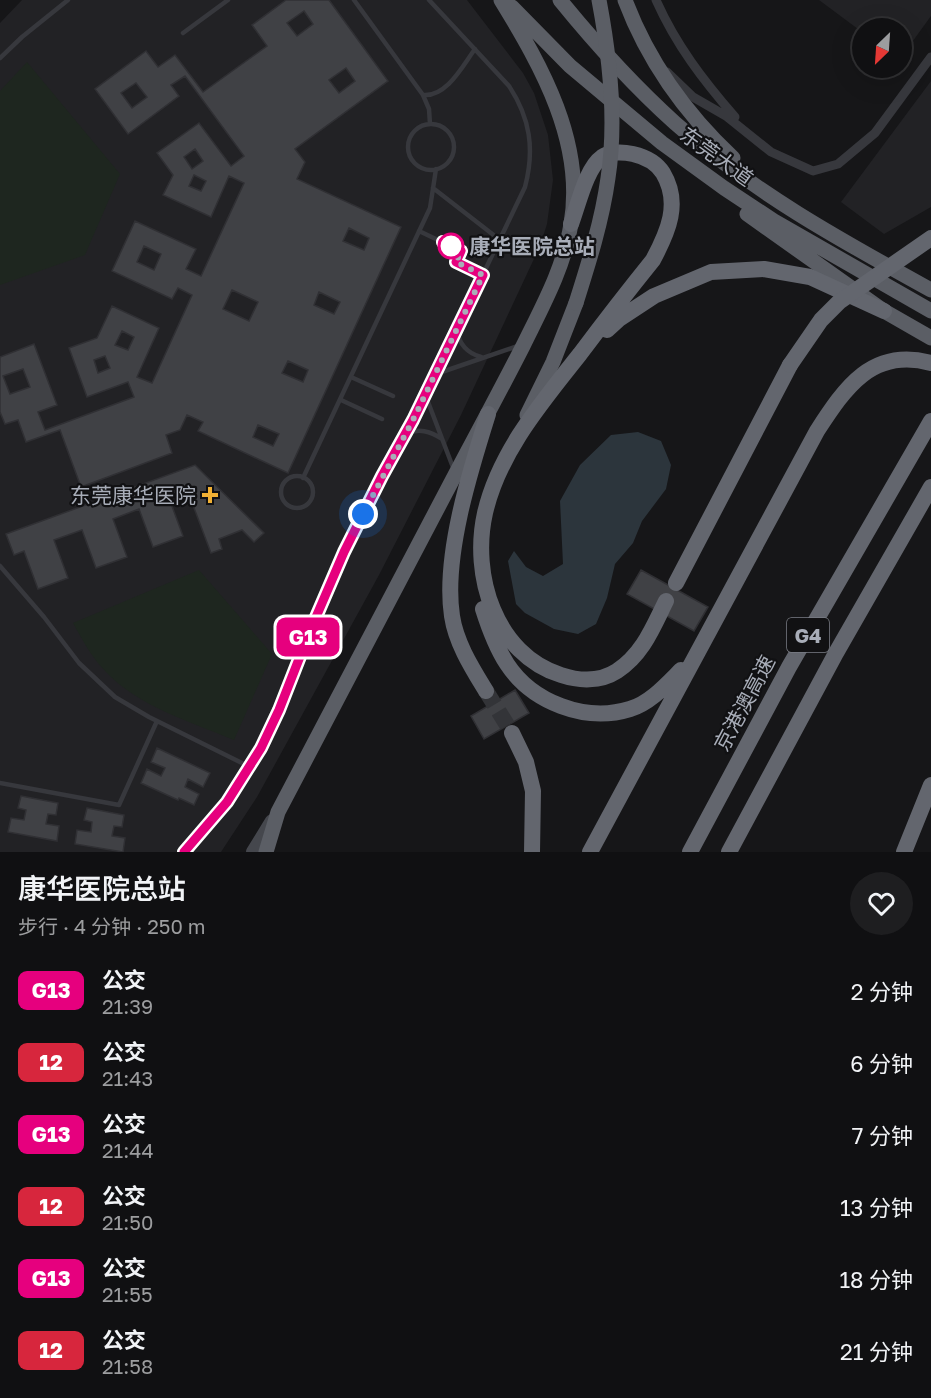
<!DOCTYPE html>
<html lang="zh">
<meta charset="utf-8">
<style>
body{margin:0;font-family:"Golos Text","Noto Sans SC",sans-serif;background:#1e1e20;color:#f1f3f6;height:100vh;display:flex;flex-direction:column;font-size:22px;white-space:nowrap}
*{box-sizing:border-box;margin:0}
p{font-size:20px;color:#9c9d9f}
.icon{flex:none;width:33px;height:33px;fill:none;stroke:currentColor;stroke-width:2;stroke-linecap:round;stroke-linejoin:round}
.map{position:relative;height:852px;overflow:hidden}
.drawer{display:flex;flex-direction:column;background:#101012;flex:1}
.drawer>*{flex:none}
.badge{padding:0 12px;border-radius:9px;font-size:21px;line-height:39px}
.needle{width:39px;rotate:205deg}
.tools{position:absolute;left:852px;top:18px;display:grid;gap:12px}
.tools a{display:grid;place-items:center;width:60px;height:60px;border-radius:50%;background:#101012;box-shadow:0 6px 24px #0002,0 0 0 2px #303032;font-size:30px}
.you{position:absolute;width:30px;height:30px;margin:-15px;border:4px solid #fff;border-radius:50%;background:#1a73e8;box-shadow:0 0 0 9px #1a73e833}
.map>.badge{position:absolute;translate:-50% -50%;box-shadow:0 0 0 3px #fff}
.round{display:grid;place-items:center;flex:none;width:63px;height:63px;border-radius:32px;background:#1e1e20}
.headline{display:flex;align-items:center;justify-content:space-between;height:102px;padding:0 18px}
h1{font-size:28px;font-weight:600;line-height:45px}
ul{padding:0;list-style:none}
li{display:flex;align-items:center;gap:18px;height:72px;padding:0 18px}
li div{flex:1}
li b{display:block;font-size:22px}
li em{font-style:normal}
li .badge{min-width:66px;font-weight:700;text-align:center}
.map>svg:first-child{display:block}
.built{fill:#222225}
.green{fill:#1e261f}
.water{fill:#2c353c}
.building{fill:#404145;stroke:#303034;stroke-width:1.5;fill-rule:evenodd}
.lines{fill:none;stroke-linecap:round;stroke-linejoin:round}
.motorway-tunnel{stroke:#333438;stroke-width:16;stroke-dasharray:16 8;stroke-linecap:butt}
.service{stroke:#37383d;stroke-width:4.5}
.minor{stroke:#37383d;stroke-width:9}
.secondary{stroke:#45474d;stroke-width:14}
.trunk{stroke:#5b5e65;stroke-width:15}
.motorway{stroke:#63666e;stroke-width:16}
.trunk-bridge{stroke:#5b5e65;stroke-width:15}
.motorway-bridge{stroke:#63666e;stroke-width:16}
.line-casing{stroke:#fff;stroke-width:14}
.line{stroke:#e6007e;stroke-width:9}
.walk{stroke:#a8adb8;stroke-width:6;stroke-dasharray:0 10.8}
.stop-dot{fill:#fff;stroke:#e6007e;stroke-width:3}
.poi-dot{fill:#f2b134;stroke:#111113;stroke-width:2}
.labels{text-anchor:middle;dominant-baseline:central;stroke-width:4.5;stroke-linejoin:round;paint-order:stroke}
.shield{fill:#111113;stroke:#7b7e86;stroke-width:1.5}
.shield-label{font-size:20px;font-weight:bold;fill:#a8adb8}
.street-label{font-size:21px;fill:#a8adb8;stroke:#111113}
.stop-label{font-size:21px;font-weight:bold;fill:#a8adb8;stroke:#111113;text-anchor:start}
.poi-label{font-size:21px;fill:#a8adb8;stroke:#111113;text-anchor:end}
</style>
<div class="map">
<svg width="931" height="852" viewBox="0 0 931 852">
<rect width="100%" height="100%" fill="#161618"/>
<path class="built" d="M 22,0 L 467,0 L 523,73 L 534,93 L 548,135 L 553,180 L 547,224 L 540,246 L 461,415 L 379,575 L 257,797 L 221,852 L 0,852 L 0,23 Z
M 819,0 L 931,0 L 931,16 L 902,56 L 902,28 L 862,28 L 862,32 Z
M 931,81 L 931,207 L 884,234 L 841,202 Z"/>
<path class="green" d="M 27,62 L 120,174 L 85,255 L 0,285 L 0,91 Z
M 199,570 L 272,654 L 234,740 C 191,722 140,707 107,673 C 92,658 83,641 73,623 Z"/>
<path class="water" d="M 638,432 L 661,441 L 671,465 L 666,489 L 642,521 L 633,543 L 615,564 L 607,598 L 596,624 L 578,634 L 554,629 L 525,613 L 516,604 L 508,561 L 514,551 L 526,567 L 543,576 L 563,564 L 560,501 L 580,465 L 611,435 Z"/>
<path class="building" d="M 286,0 L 329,0 L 388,81 L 295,149 L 305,162 L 297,179 L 401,227 L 288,473 L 198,431 L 203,422 L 187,415 L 180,430 L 166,435 L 172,453 L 81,487 L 60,430 L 26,442 L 18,420 L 5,424 L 0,412 L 0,357 L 34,344 L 57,405 L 38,412 L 45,430 L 134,397 L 128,382 L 87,397 L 69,348 L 97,338 L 112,306 L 159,328 L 137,377 L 152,383 L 192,295 L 178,288 L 172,299 L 112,271 L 135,221 L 196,249 L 186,269 L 201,276 L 244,183 L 229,176 L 211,217 L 163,195 L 173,175 L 157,153 L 199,123 L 231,166 L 244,156 L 185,76 L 171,85 L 179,96 L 128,134 L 95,89 L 146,51 L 158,67 L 175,55 L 203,92 L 267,46 L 252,25 ZM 304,11 L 313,24 L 297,36 L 287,23 ZM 346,68 L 355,81 L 339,93 L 329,80 ZM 136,83 L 147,97 L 132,108 L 121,93 ZM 195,149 L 203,161 L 192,169 L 184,157 ZM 194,175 L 206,181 L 201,191 L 189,186 ZM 349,228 L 369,238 L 364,250 L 343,241 ZM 144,246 L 161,254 L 154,270 L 137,262 ZM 232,290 L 258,302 L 249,321 L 223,309 ZM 319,292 L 340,302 L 334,314 L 314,305 ZM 122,331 L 134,337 L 128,350 L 115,345 ZM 105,356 L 110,368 L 98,373 L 94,360 ZM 288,361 L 308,370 L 303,382 L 282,373 ZM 23,369 L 30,387 L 10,394 L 3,376 ZM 258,425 L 279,434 L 273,446 L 253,437 Z
M 195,465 L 264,533 L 254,542 L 242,530 L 219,539 L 222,549 L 211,553 L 188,492 L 169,498 L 183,536 L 153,547 L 139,509 L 113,519 L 127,557 L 96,568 L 82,530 L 54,540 L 68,578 L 38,589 L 24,551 L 14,555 L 6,534 Z
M 641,570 L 708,607 L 694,631 L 627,594 Z
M 515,690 L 529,713 L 484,739 L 471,716 Z
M 157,748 L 210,773 L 203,787 L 188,779 L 185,787 L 199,794 L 194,805 L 179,798 L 178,800 L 141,783 L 147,769 L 161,776 L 165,768 L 151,762 Z
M 21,796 L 58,803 L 56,815 L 48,814 L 46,824 L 59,826 L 57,841 L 8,832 L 11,818 L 24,820 L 26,810 L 18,808 Z
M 87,808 L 124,815 L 122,827 L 114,826 L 112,836 L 125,838 L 123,852 L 75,844 L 77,830 L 91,832 L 92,822 L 84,820 Z"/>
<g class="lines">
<path class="motorway-tunnel" d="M 486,691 L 512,733"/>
<path class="service" d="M 354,0 L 423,95 L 429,109 L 430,124
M 183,33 L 228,0
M 0,58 L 22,37 L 68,0
M 423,95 C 447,97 463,65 475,49
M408 147a23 23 0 1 1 46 0a23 23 0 1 1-46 0Z
M 433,188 L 500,240
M 419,231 L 461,251 L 456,262 L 483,275
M 457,330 C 459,344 467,353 481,357
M 436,374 L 518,346
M 351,377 L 393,396
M 425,394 L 454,470
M 341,400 L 382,419
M 405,434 C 419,428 430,431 442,439
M281 492a16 16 0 1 1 32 0a16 16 0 1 1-32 0Z
M 303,478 L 430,208 L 436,169
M 0,566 L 44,617 L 79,663 L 115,697 L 149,717 L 250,767
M 0,783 L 119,805 L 157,721
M 184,852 L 227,802 L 250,767 L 271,730 L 344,552 L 382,476 L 413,420 L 525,187 C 535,149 530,118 509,86 L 429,0"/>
<path class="minor" d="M 656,0 C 676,45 703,80 735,117
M 667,72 L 693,97 L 726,116 L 771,152 L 813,171 L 838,164 L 875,133 L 931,57"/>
<path class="secondary" d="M 253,852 L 272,821"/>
<path class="trunk" d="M 560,0 C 595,43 634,86 675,123 C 751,191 842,241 931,290
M 625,0 C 648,61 685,113 733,158
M 512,7 L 570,66 L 662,143 L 724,188 L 774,221 L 931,311
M 747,214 L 884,311 L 931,338
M 527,415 L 553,362 L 576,303
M 266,852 L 278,812 C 337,700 396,587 455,475 C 478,432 501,389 523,346 C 542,307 564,268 571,224 C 585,143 542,67 501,0"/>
<path class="motorway" d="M 571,224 C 578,206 586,168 602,157 C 610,151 624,152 633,154 C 646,157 656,162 663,173 C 681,203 668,232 653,260 C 628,291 604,322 580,354 C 542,402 499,452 485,513 C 471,575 495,654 561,675 C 579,681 600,682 617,671 C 643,654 653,627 666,601
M 607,330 L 619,319 L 654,296 L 711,272 L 764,269 L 810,277 L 884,311
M 676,583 L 790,365
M 483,609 C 489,628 496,647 507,664 C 532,702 585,723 630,709 C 650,703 666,685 681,670
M 486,691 C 472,668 456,643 452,616 C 443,557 470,471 488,414
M 512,733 L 526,762 L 533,791 L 532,852
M 590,852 L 817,431 C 845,388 872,347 931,363
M 690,852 L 789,667 L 931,421
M 729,852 L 836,653 L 931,487
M 904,852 L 931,785"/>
<path class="trunk-bridge" d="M 576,303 C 589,262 602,221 608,178 C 617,120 610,58 599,0"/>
<path class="motorway-bridge" d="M 790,365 L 821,320 L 839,302 L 931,238"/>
</g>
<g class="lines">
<defs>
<path id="line" d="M 184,852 L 227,802 L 261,748 L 279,710 L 310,631 L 344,552 L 382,476 L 413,420 L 483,275 L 456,262 L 461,251 L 443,242"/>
</defs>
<use href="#line" class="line-casing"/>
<use href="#line" class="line"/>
<path class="walk" d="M 363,514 L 413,420 L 483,275 L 456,262 L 461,251 L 443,242 L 451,246"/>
</g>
<circle class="stop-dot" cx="451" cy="246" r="12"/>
<path class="poi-dot" d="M207 486h6v6h6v6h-6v6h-6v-6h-6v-6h6z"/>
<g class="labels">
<rect class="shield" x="787" y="618" width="42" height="34" rx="4.5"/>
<g class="shield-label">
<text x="808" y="635">G4</text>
</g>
<g class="street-label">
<text transform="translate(717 156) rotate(36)">东莞大道</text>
<text transform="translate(744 703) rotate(-62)">京港澳高速</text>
</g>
<g class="stop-label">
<text x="469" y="246">康华医院总站</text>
</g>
<g class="poi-label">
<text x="196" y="495">东莞康华医院</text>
</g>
</g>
</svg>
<div class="tools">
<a><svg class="needle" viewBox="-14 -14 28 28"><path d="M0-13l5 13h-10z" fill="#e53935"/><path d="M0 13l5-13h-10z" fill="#9c9d9f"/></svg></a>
</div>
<div class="you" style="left:363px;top:514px"></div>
<b class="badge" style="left:308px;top:637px;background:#e6007e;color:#fff">G13</b>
</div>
<section class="drawer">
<div class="headline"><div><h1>康华医院总站</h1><p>步行 · 4 分钟 · 250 m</p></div><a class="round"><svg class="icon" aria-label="heart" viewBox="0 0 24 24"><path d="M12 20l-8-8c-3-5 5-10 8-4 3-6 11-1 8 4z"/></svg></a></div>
<ul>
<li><span class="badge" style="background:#e6007e;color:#fff">G13</span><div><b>公交</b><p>21:39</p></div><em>2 分钟</em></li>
<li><span class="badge" style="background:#d7263d;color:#fff">12</span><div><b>公交</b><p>21:43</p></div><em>6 分钟</em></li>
<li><span class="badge" style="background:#e6007e;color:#fff">G13</span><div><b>公交</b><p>21:44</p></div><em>7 分钟</em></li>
<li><span class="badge" style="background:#d7263d;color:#fff">12</span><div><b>公交</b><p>21:50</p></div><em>13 分钟</em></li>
<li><span class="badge" style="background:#e6007e;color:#fff">G13</span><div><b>公交</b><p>21:55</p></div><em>18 分钟</em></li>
<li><span class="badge" style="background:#d7263d;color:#fff">12</span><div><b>公交</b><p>21:58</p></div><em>21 分钟</em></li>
</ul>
</section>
